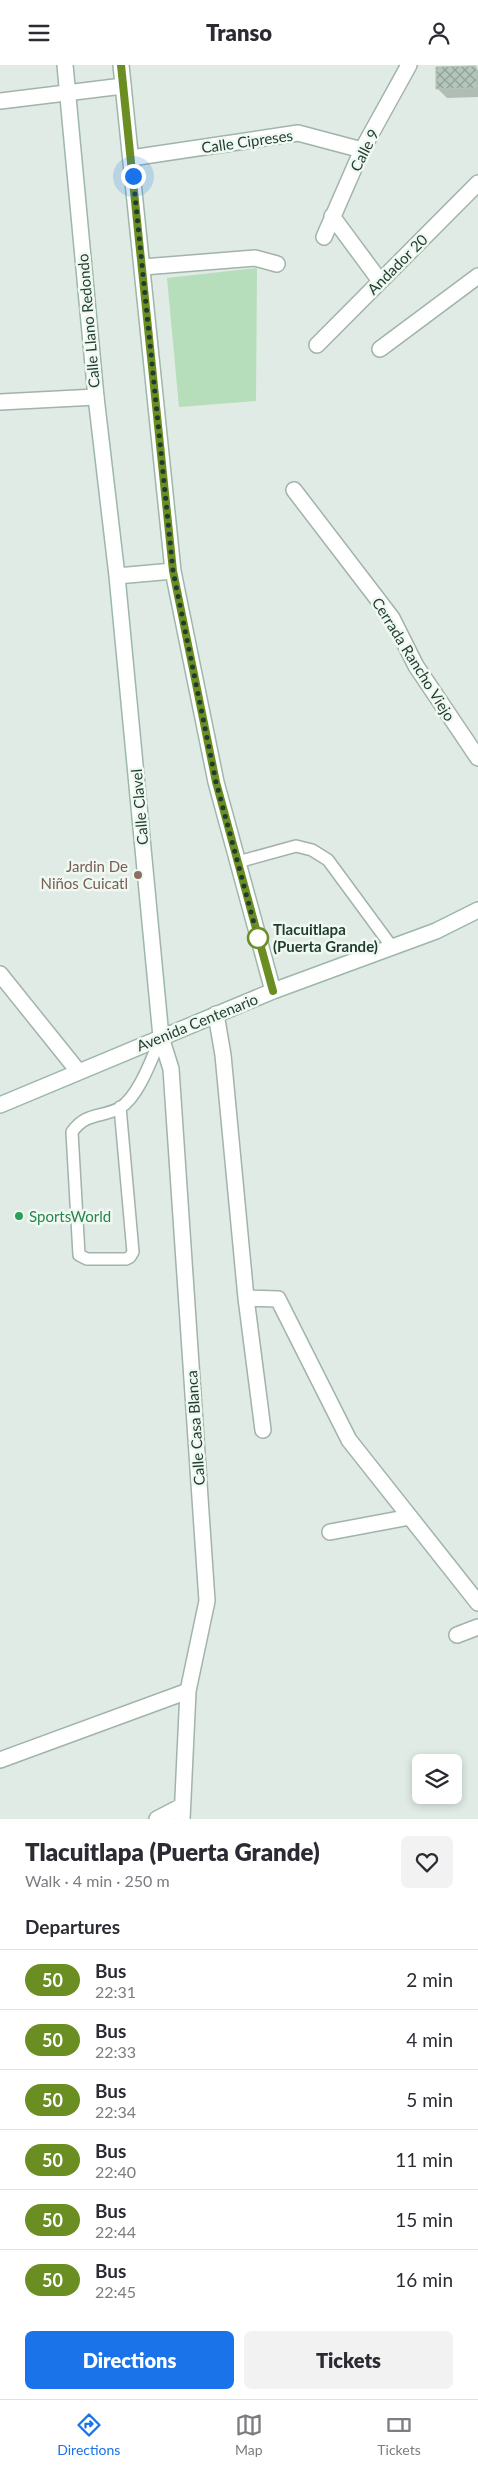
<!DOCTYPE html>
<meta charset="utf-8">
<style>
body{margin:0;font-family:Lato,sans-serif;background:#f2f2f3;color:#2b2b33;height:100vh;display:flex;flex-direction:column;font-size:19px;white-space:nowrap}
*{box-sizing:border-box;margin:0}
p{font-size:16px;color:#7c7c81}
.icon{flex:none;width:28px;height:28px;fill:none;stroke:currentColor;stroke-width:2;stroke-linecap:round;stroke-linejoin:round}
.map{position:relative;height:1754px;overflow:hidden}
.side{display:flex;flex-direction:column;background:#fff;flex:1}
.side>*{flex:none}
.badge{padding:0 10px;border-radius:16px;font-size:18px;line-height:32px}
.fabs{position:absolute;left:412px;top:1689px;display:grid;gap:10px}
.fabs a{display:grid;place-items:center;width:50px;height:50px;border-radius:8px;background:#fff;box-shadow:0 2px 8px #0003;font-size:25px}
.you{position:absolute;width:25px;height:25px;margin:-12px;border:4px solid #fff;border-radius:50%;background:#1a73e8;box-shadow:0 0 0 8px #1a73e833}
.map>.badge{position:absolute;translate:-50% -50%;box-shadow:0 0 0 2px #fff}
h2{padding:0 25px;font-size:19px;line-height:45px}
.round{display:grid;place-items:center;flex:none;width:52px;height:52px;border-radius:8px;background:#f2f2f3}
.overview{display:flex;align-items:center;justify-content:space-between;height:85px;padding:0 25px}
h1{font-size:24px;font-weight:800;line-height:38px}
.button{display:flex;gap:10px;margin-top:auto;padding:10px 25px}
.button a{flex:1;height:58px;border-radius:8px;background:#1a73e8;color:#fff;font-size:20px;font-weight:800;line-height:58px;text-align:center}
.button a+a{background:#f2f2f3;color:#2b2b33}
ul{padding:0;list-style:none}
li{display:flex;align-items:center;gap:15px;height:60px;padding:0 25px;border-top:1px solid #e1e1e2}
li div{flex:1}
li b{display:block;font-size:19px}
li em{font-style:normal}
li .badge{min-width:55px;font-weight:700;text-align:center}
header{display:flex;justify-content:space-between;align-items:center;height:65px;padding:0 25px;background:#fff;font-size:22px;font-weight:800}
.menu{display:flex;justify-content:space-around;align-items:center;height:70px;border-top:1px solid #e1e1e2;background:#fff;font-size:14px;color:#7c7c81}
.menu a{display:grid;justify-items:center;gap:2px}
.menu .selected{color:#1a73e8}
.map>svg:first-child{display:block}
.grass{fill:#b7deba}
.shadow{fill:#0003}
.building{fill:url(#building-cross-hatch);stroke:#b1c5b9}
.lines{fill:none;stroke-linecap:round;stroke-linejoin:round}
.lane-casing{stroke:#a2b3aa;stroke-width:14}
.street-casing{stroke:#a2b3aa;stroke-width:18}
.secondary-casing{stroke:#9db7aa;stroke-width:18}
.lane{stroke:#fff;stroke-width:11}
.street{stroke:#fff;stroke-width:15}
.secondary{stroke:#fff;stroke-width:15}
.line-casing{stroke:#fff;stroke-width:11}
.line{stroke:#6b8e23;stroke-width:8}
.walk{stroke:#1f3c2f;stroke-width:5;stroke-dasharray:0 9}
.education-dot{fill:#8d6e63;stroke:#f0f8f2;stroke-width:2}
.stop-dot{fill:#fff;stroke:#6b8e23;stroke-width:2.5}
.leisure-dot{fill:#2e9e5b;stroke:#f0f8f2;stroke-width:2}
.labels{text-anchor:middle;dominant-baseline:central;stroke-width:5;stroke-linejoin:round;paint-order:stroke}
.street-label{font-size:15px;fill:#1f3c2f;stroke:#f0f8f2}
.education-label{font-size:15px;fill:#785e54;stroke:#f0f8f2;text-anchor:end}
.stop-label{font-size:15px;font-weight:bold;fill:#1f3c2f;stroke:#f0f8f2;text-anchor:start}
.leisure-label{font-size:15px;fill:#27864d;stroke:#f0f8f2;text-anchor:start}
</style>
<header><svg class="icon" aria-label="menu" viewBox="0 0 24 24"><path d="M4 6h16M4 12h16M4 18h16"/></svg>Transo<svg class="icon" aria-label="person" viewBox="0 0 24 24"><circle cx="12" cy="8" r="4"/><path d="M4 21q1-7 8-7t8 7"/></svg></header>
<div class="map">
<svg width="478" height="1754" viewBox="0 0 478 1754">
<defs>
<pattern id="building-cross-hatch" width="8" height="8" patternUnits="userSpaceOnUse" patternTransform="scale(1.25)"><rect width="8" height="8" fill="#b4c6bc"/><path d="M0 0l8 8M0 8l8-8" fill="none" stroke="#92a299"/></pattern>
</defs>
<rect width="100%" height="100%" fill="#dfebe4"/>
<path class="grass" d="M 257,203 L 256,336 L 179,342 L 167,213 Z"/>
<path class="shadow" d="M 475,2 L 478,5 L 478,32 L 447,33 L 438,24 Z"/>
<path class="building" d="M 476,1 L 477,23 L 436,24 L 436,2 Z"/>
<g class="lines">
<defs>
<path id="lane" d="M 238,797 L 296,781 L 312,785 L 328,795 L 392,882
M 120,1042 L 133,1187 L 130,1192 L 126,1194 L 87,1194 L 79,1190 L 72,1067 C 86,1047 101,1053 120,1043 C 139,1031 152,993 161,972"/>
<path id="street" d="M 0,36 L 123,21
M 131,93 L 298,68 L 362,85
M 332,151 L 380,216
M 324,172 L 362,85 L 409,0
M 143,202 L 255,193 L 277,199
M 317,280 L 478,118
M 380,284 L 478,211
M 0,337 L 96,332
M 294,425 L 392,553 L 416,601 L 478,693
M 0,909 L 78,1006
M 216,949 L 223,990 L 246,1233 L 263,1365
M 161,972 L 171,1004 L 207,1536 L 188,1626 L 182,1754
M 246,1233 L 278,1234 L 349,1375 L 478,1538
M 330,1467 L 410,1452
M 457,1570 L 478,1562
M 0,1695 L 188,1626
M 157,1754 L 182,1741"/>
<path id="secondary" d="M 65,0 L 96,332 L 117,511 L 161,972
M 121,0 L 173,506 L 216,717 L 273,926
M 117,511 L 173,506
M 0,1040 L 273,926 L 436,866 L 478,845"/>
</defs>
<use href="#lane" class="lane-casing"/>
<use href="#street" class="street-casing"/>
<use href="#secondary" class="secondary-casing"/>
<use href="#lane" class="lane"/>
<use href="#street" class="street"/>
<use href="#secondary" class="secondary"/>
</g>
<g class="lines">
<defs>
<path id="line" d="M 121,0 L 173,506 L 216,717 L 273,926"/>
</defs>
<use href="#line" class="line-casing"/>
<use href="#line" class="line"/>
<path class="walk" d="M 133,111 L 173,506 L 216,717 L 258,873"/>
</g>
<circle class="education-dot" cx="138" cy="810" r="5"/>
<circle class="stop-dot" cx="258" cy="873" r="10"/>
<circle class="leisure-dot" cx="19" cy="1151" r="5"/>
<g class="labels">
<g class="street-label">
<text transform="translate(247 76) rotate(-8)">Calle Cipreses</text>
<text transform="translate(364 85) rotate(-63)">Calle 9</text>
<text transform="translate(397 199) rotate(-45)">Andador 20</text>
<text transform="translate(88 256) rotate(-95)">Calle Llano Redondo</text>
<text transform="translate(414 594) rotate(58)">Cerrada Rancho Viejo</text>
<text transform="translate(139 742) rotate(-95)">Calle Clavel</text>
<text transform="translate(197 957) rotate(-22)">Avenida Centenario</text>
<text transform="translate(195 1363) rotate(-94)">Calle Casa Blanca</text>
</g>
<g class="education-label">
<text x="128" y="801">Jardin De<tspan x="128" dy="17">Niños Cuicatl</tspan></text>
</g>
<g class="stop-label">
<text x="273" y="864">Tlacuitlapa<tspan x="273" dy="17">(Puerta Grande)</tspan></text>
</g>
<g class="leisure-label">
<text x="29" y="1151">SportsWorld</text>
</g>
</g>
</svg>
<div class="fabs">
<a><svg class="icon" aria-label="layers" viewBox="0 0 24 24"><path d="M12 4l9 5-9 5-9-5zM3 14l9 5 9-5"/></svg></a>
</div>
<div class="you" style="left:133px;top:111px"></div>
</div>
<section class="side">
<div class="overview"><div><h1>Tlacuitlapa (Puerta Grande)</h1><p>Walk · 4 min · 250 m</p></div><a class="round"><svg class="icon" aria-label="heart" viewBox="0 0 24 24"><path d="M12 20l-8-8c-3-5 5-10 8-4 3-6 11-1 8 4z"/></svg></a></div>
<h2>Departures</h2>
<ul>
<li><span class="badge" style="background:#6b8e23;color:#fff">50</span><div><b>Bus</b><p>22:31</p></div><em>2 min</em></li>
<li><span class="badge" style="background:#6b8e23;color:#fff">50</span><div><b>Bus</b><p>22:33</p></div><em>4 min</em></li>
<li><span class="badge" style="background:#6b8e23;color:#fff">50</span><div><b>Bus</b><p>22:34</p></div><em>5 min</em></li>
<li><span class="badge" style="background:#6b8e23;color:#fff">50</span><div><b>Bus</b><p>22:40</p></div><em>11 min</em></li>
<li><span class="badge" style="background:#6b8e23;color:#fff">50</span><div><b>Bus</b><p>22:44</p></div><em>15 min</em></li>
<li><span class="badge" style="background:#6b8e23;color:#fff">50</span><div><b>Bus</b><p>22:45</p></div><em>16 min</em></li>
</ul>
<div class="button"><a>Directions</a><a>Tickets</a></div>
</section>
<nav class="menu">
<a class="selected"><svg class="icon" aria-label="directions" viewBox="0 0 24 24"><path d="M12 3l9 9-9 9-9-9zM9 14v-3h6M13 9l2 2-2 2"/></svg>Directions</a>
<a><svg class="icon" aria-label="map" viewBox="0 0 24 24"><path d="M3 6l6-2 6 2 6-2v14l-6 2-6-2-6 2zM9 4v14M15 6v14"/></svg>Map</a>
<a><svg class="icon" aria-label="tickets" viewBox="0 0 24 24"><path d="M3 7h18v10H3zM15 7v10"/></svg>Tickets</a>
</nav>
